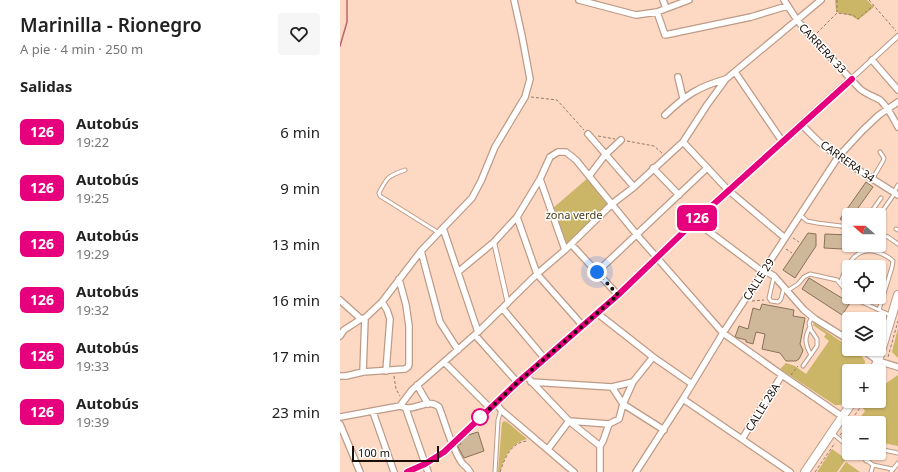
<!DOCTYPE html>
<html lang="es">
<meta charset="utf-8">
<style>
body{margin:0;font-family:"Noto Sans",sans-serif;background:#f6f6f6;color:#222;height:100vh;display:flex;flex-direction:column;font-size:15px;white-space:nowrap}
*{box-sizing:border-box;margin:0}
p{font-size:13px;color:#767676}
.icon{flex:none;width:22px;height:22px;fill:none;stroke:currentColor;stroke-width:2;stroke-linecap:round;stroke-linejoin:round}
.map{position:relative;flex:1;overflow:hidden}
.panel{display:flex;flex-direction:column;background:#fff;width:340px}
.panel>*{flex:none}
.badge{padding:0 8px;border-radius:6px;font-size:14px;line-height:26px}
.needle{width:26px;rotate:290deg}
.buttons{position:absolute;left:502px;top:208px;display:grid;gap:8px}
.buttons a{display:grid;place-items:center;width:44px;height:44px;border-radius:4px;background:#fff;box-shadow:0 1px 3px #0004;font-size:20px}
.scale{position:absolute;left:12px;bottom:10px;width:87px;box-sizing:border-box;padding-left:4px;border:2px solid #1a0e07;border-top:0;font-size:11px;line-height:14px;white-space:nowrap;color:#1a0e07;-webkit-text-stroke:3px #fff;paint-order:stroke}
.you{position:absolute;width:20px;height:20px;margin:-10px;border:3px solid #fff;border-radius:50%;background:#1a73e8;box-shadow:0 0 0 6px #1a73e833}
.map>.badge{position:absolute;translate:-50% -50%;box-shadow:0 0 0 2px #fff}
h2{padding:0 20px;font-size:15px;line-height:36px}
.round{display:grid;place-items:center;flex:none;width:42px;height:42px;border-radius:4px;background:#f6f6f6}
.headline{display:flex;align-items:center;justify-content:space-between;height:68px;padding:0 20px}
h1{font-size:19px;font-weight:600;line-height:30px}
ul{padding:0;list-style:none}
li{display:flex;align-items:center;gap:12px;height:56px;padding:0 20px}
li div{flex:1}
li b{display:block;font-size:15px}
li em{font-style:normal}
li .badge{min-width:44px;font-weight:700;text-align:center}
main{display:flex;flex:1;min-height:0}
.map>svg:first-child{display:block}
.green{fill:#cbb667}
.lines{fill:none;stroke-linecap:round;stroke-linejoin:round}
.stream{stroke:#be6372;stroke-width:1.5}
.building{fill:#cfb799;stroke:#887255}
.service-casing{stroke:#bd9b87;stroke-width:5}
.pedestrian-casing{stroke:#bd9b87;stroke-width:6}
.minor-casing{stroke:#bd9b87;stroke-width:8}
.secondary-casing{stroke:#bd9b87;stroke-width:10}
.path{stroke:#957b6d;stroke-width:1;stroke-dasharray:3 2;stroke-linecap:butt}
.service{stroke:#fff;stroke-width:3}
.pedestrian{stroke:#fff;stroke-width:4}
.minor{stroke:#fff;stroke-width:5.5}
.secondary{stroke:#fff;stroke-width:8}
.line-casing{stroke:#fff;stroke-width:9}
.line{stroke:#e6007e;stroke-width:6}
.walk{stroke:#1a0e07;stroke-width:4;stroke-dasharray:0 7.2}
.stop-dot{fill:#fff;stroke:#e6007e;stroke-width:2}
.labels{text-anchor:middle;dominant-baseline:central;stroke-width:3;stroke-linejoin:round;paint-order:stroke}
.street-label{font-size:11px;fill:#1a0e07;stroke:#fff}
.park-label{font-size:11px;fill:#493e17;stroke:#fff}
</style>
<main>
<section class="panel">
<div class="headline"><div><h1>Marinilla - Rionegro</h1><p>A pie · 4 min · 250 m</p></div><a class="round"><svg class="icon" aria-label="heart" viewBox="0 0 24 24"><path d="M12 20l-8-8c-3-5 5-10 8-4 3-6 11-1 8 4z"/></svg></a></div>
<h2>Salidas</h2>
<ul>
<li><span class="badge" style="background:#e6007e;color:#fff">126</span><div><b>Autobús</b><p>19:22</p></div><em>6 min</em></li>
<li><span class="badge" style="background:#e6007e;color:#fff">126</span><div><b>Autobús</b><p>19:25</p></div><em>9 min</em></li>
<li><span class="badge" style="background:#e6007e;color:#fff">126</span><div><b>Autobús</b><p>19:29</p></div><em>13 min</em></li>
<li><span class="badge" style="background:#e6007e;color:#fff">126</span><div><b>Autobús</b><p>19:32</p></div><em>16 min</em></li>
<li><span class="badge" style="background:#e6007e;color:#fff">126</span><div><b>Autobús</b><p>19:33</p></div><em>17 min</em></li>
<li><span class="badge" style="background:#e6007e;color:#fff">126</span><div><b>Autobús</b><p>19:39</p></div><em>23 min</em></li>
</ul>
</section>
<div class="map">
<svg width="558" height="472" viewBox="0 0 558 472">
<rect width="100%" height="100%" fill="#fdd8c3"/>
<path class="green" d="M 495,0 L 527,0 L 534,7 L 518,20 L 512,16 L 496,12 Z
M 249,177 L 270,204 L 226,248 L 212,209 Z
M 474,323 L 509,347 L 509,349 C 516,349 522,356 525,361 L 524,371 L 509,371 L 509,394 L 501,405 L 495,405 L 440,369 L 446,363 L 455,366 L 466,374 L 489,341 L 484,337 L 486,334 L 473,325 Z
M 558,328 L 558,358 L 552,352 Z
M 558,375 L 558,446 L 539,442 L 539,423 L 516,423 L 525,411 L 523,408 L 528,401 L 539,401 L 539,388 Z
M 164,421 L 167,422 L 187,439 C 170,444 164,457 160,472 L 158,472 L 162,423 Z
M 492,449 L 506,459 L 497,472 L 477,472 Z
M 506,462 L 520,472 L 499,472 Z"/>
<g class="lines">
<path class="stream" d="M 0,46 L 7,22 L 7,0"/>
</g>
<path class="building" d="M 526,182 L 533,187 L 513,215 L 509,215 L 509,220 L 507,223 L 500,219 Z
M 468,233 L 476,234 L 476,246 L 455,278 L 443,270 Z
M 485,234 L 509,235 L 509,245 L 520,245 L 520,250 L 484,248 Z
M 469,278 L 510,303 L 502,315 L 462,289 Z
M 422,304 L 454,310 L 453,316 L 465,318 L 460,344 L 463,350 L 462,353 L 459,359 L 456,361 L 446,361 L 440,353 L 422,349 L 425,334 L 416,332 L 413,344 L 406,342 L 406,340 L 395,337 L 399,326 L 408,329 L 413,308 L 420,310 Z
M 138,432 L 144,451 L 124,458 L 117,445 L 121,444 L 120,442 L 128,435 Z"/>
<g class="lines">
<defs>
<path id="service" d="M 65,170 C 48,176 47,177 39,193 L 40,196 L 99,233
M 533,178 L 543,161 L 544,158 L 540,152
M 554,192 L 558,185
M 460,215 L 467,221 L 477,223 L 509,227
M 529,215 L 541,198
M 539,216 L 555,193
M 556,229 L 558,230
M 539,235 L 548,237 L 558,244
M 434,276 L 429,298 L 431,301 L 438,302 L 441,299 L 444,287
M 500,283 C 506,267 515,245 537,252 C 543,254 548,256 553,261 L 552,267 L 539,310
M 447,291 L 458,284 L 464,277 L 470,274 L 497,280 L 509,295
M 511,297 L 552,316
M 470,327 C 464,338 465,344 471,355
M 463,366 L 477,346 L 477,339 L 471,330 L 469,323 L 472,317
M 492,433 L 509,447
M 539,449 L 558,453
M 517,453 L 533,465 L 552,469
M 526,461 L 532,453
M 155,472 L 158,420 L 161,410
M 531,472 L 533,465
M 551,472 L 558,463"/>
<path id="pedestrian" d="M 511,79 L 558,36
M 154,242 L 168,304"/>
<path id="minor" d="M 239,0 L 296,15 L 317,12 L 349,0
M 323,0 L 326,8
M 444,0 L 457,20 L 468,33 L 520,89 C 526,94 533,96 540,100 C 548,107 553,118 558,127
M 317,12 L 325,35 L 411,17 L 447,6
M 532,60 L 558,90
M 395,72 L 442,141
M 338,77 L 343,98
M 325,115 C 346,95 358,87 386,79
M 461,124 L 478,141 L 498,157 L 558,195
M 248,134 L 294,187
M 343,142 L 388,190 L 445,238
M 313,168 L 339,195
M 249,176 L 265,155 L 281,140
M 200,179 L 225,250
M 177,217 L 197,274 L 243,326
M 355,221 L 423,272 L 427,272 L 434,276 L 464,310 L 475,319 L 509,340
M 103,228 L 138,332
M 231,244 L 278,295
M 81,251 L 100,322 L 118,350
M 118,272 L 154,242 L 177,217 L 200,179 L 210,157 L 218,152 L 226,152 L 236,160 L 297,235 L 383,333 L 442,375 L 503,417
M 257,272 L 367,168
M 0,300 L 21,319
M 42,302 L 47,310 L 50,319 L 46,371
M 163,309 L 205,359
M 257,313 L 313,357 L 352,384
M 135,335 L 178,383
M 0,336 L 4,330 L 21,319 L 25,318 L 42,302 L 81,251 L 132,198 L 141,181 L 155,147 L 185,97 L 190,79 L 182,36 L 174,0
M 522,349 L 538,361 L 558,367
M 104,362 L 150,408
M 23,372 L 25,318
M 0,376 L 6,376 L 23,372 L 65,369 L 68,367 L 69,364 L 69,326 L 66,305 L 59,279
M 190,380 L 229,421 L 260,446 L 263,441 L 269,424
M 191,382 L 272,387 L 293,382 L 313,357
M 77,385 L 88,404
M 272,387 L 283,404 L 324,430
M 343,399 L 450,472
M 156,403 L 161,410 L 234,472
M 60,406 L 72,390 L 138,332 L 197,274 L 225,250 L 272,204 L 294,187 L 343,142 L 367,105 L 386,79 L 481,0
M 66,409 L 88,472
M 33,412 L 54,472
M 0,417 L 60,406 C 60,406 66,408 66,408 C 78,409 89,398 99,407 C 106,425 111,447 122,463 C 125,466 128,468 130,472
M 0,424 L 20,472
M 402,439 L 442,375
M 260,446 L 260,472
M 208,449 L 229,421 L 269,424 L 279,419 L 283,404 L 293,382
M 67,472 L 85,464 L 104,452 L 178,383 L 278,295 L 355,221 L 511,79
M 296,472 L 343,399 L 383,333 L 498,157 L 523,130 L 539,115 L 558,102"/>
<path id="secondary" d="M 533,371 L 538,361 L 558,295
M 465,472 L 513,401"/>
</defs>
<use href="#service" class="service-casing"/>
<use href="#pedestrian" class="pedestrian-casing"/>
<use href="#minor" class="minor-casing"/>
<use href="#secondary" class="secondary-casing"/>
<path class="path" d="M 497,0 L 497,12
M 529,0 L 556,31
M 477,33 L 497,13 L 513,15 L 518,19 L 534,5
M 191,97 L 217,100 L 244,130
M 258,136 L 275,139
M 287,141 L 314,146 L 322,153
M 453,238 L 459,242
M 446,249 L 452,253
M 412,301 L 424,300
M 548,357 L 558,321
M 451,375 L 458,366
M 54,376 L 56,389 L 60,396
M 539,379 L 544,370
M 509,423 L 525,401
M 500,435 L 509,424
M 160,472 C 165,458 170,443 187,441
M 475,472 L 495,443"/>
<use href="#service" class="service"/>
<use href="#pedestrian" class="pedestrian"/>
<use href="#minor" class="minor"/>
<use href="#secondary" class="secondary"/>
</g>
<g class="lines">
<defs>
<path id="line" d="M 67,472 L 85,464 L 104,452 L 178,382 L 278,295 L 355,221 L 512,79"/>
</defs>
<use href="#line" class="line-casing"/>
<use href="#line" class="line"/>
<path class="walk" d="M 140,417 L 140,418 L 178,382 L 278,295 L 257,272"/>
</g>
<circle class="stop-dot" cx="140" cy="417" r="8"/>
<g class="labels">
<g class="street-label">
<text transform="translate(483 48) rotate(47)">CARRERA 33</text>
<text transform="translate(508 161) rotate(35)">CARRERA 34</text>
<text transform="translate(418 279) rotate(-57)">CALLE 29</text>
<text transform="translate(422 407) rotate(-58)">CALLE 28A</text>
</g>
<g class="park-label">
<text x="234" y="214">zona verde</text>
</g>
</g>
</svg>
<div class="buttons">
<a><svg class="needle" viewBox="-14 -14 28 28"><path d="M0-13l5 13h-10z" fill="#e53935"/><path d="M0 13l5-13h-10z" fill="#767676"/></svg></a>
<a><svg class="icon" aria-label="locate" viewBox="0 0 24 24"><circle cx="12" cy="12" r="6"/><path d="M12 2v4M12 18v4M2 12h4M18 12h4"/></svg></a>
<a><svg class="icon" aria-label="layers" viewBox="0 0 24 24"><path d="M12 4l9 5-9 5-9-5zM3 14l9 5 9-5"/></svg></a>
<a>+</a>
<a>−</a>
</div>
<div class="scale">100 m</div>
<div class="you" style="left:257px;top:272px"></div>
<b class="badge" style="left:357px;top:218px;background:#e6007e;color:#fff">126</b>
</div>
</main>
